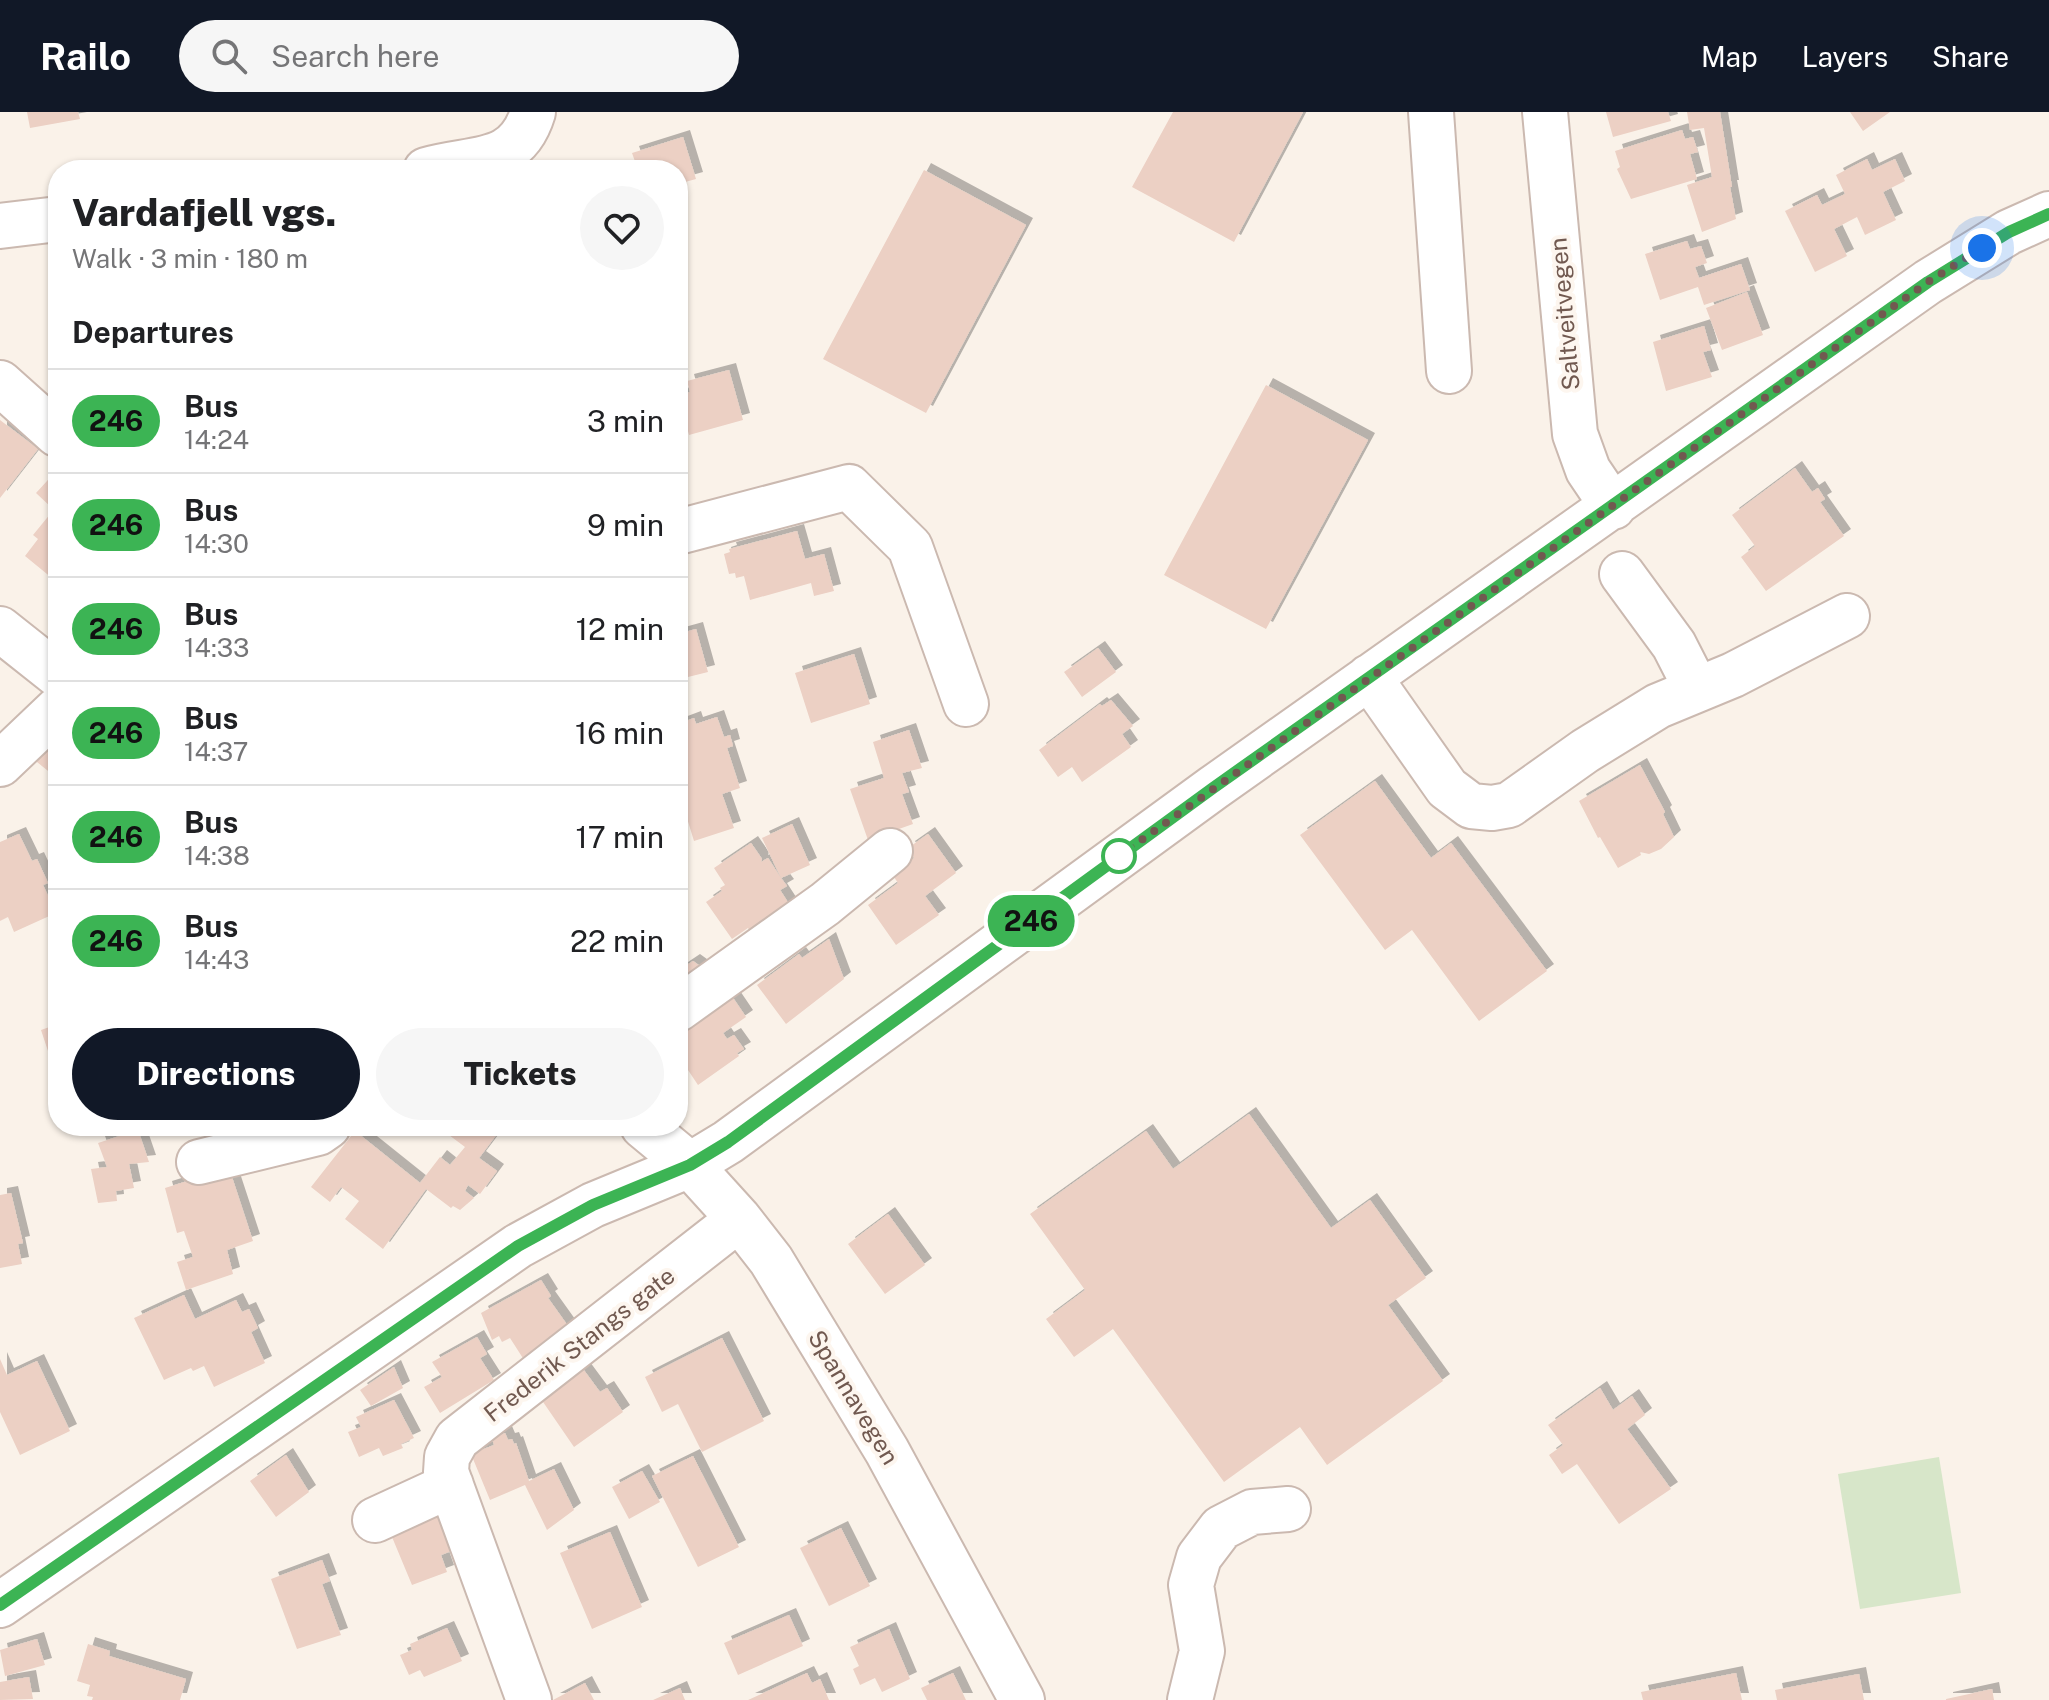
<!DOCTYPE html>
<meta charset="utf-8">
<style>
body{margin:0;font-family:"Public Sans",sans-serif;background:#f6f6f6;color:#202124;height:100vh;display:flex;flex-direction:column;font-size:30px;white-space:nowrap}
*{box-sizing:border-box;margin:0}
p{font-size:26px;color:#757577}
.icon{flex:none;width:44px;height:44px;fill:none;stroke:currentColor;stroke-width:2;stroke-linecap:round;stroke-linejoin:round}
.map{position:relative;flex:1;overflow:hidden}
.details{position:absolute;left:48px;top:48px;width:640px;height:976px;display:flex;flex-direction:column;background:#fff;border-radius:32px;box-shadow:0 2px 6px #0004}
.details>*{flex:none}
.badge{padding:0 16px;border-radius:26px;font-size:28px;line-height:52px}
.you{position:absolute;width:40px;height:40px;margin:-20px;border:6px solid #fff;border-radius:50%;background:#1a73e8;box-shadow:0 0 0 12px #1a73e833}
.map>.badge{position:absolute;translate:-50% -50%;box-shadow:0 0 0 4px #fff}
h2{padding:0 24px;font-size:30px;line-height:72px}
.round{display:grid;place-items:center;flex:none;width:84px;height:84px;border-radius:42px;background:#f6f6f6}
.summary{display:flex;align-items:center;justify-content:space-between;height:136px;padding:0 24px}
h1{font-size:38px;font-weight:800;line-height:60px}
.cta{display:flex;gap:16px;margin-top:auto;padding:16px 24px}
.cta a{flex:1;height:92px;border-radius:48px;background:#111827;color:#fff;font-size:32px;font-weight:800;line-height:92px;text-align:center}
.cta a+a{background:#f6f6f6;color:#202124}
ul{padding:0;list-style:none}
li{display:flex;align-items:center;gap:24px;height:104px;padding:0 24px;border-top:2px solid #e0e0e0}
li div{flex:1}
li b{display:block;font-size:30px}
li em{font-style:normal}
li .badge{min-width:88px;font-weight:700;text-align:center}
header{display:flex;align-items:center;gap:48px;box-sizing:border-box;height:112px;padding:0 40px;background:#111827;color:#fff}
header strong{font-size:38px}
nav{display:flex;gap:44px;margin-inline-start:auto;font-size:28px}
.search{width:560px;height:72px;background:#f6f6f6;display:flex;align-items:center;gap:20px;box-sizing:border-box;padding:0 28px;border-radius:44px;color:#757577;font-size:30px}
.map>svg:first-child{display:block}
.green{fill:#d7e6c9}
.building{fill:#ecd0c4;filter:url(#shadow)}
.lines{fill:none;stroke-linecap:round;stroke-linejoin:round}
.minor-casing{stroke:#cbb9b0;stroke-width:48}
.minor{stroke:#fff;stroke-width:44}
.line-casing{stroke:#fff;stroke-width:18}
.line{stroke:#3cb454;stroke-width:12}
.walk{stroke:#715950;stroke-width:8;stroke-dasharray:0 14.4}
.stop-dot{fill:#fff;stroke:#3cb454;stroke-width:4}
.labels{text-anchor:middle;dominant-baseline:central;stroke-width:8;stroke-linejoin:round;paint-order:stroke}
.street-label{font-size:24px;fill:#715950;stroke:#fdf6ef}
</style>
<header>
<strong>Railo</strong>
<div class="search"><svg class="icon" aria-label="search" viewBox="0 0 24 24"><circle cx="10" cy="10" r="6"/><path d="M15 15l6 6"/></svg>Search here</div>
<nav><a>Map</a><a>Layers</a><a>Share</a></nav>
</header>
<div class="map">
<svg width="2049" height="1588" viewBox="0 0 2049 1588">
<defs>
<filter id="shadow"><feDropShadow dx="7" dy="-7" stdDeviation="0" flood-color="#0004"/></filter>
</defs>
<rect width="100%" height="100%" fill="#faf2e9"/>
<path class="green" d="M 1939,1345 L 1961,1481 L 1860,1497 L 1838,1362 Z"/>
<path class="building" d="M 27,0 L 78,0 L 80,7 L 30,16 Z
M 1173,0 L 1303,0 L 1234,130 L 1132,75 Z
M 1606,0 L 1668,0 L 1671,9 L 1613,25 Z
M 1687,0 L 1720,0 L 1732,75 L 1730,75 L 1736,107 L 1702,120 L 1687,73 L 1712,65 L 1704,16 L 1690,18 Z
M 1850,0 L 1890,0 L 1863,19 Z
M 1682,18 L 1685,27 L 1693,25 L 1698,40 L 1690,42 L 1697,67 L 1631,87 L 1617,57 L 1620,55 L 1615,39 Z
M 683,25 L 696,67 L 678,72 L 678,58 L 638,58 L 632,41 Z
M 1867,47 L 1872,58 L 1895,47 L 1905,69 L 1883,80 L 1896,108 L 1865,123 L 1857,105 L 1834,117 L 1847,144 L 1815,160 L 1785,99 L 1817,83 L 1822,93 L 1845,82 L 1836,63 Z
M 924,58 L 1026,113 L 926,301 L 823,247 Z
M 1687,129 L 1690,137 L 1701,134 L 1707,151 L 1695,155 L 1699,166 L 1741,152 L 1750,178 L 1704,193 L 1698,175 L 1660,188 L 1645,142 Z
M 1747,180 L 1763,223 L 1722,238 L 1706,196 Z
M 1704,214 L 1711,238 L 1703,240 L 1712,265 L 1666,279 L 1653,230 Z
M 729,258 L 743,308 L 689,323 L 679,283 L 690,280 L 687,269 Z
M 1266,273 L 1368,328 L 1266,517 L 1164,463 Z
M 0,308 L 38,337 L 0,386 Z
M 1795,356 L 1812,380 L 1818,376 L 1825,387 L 1820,390 L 1844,424 L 1766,479 L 1741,445 L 1755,434 L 1732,403 Z
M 58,357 L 58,391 L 53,397 L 36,381 Z
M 51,401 L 56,406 L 58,403 L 58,471 L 25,444 L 38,427 L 33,423 Z
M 797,419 L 805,447 L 824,442 L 834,479 L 814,484 L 811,471 L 750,488 L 744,464 L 736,466 L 735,461 L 729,462 L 724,442 L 730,440 L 729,437 Z
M 696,517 L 708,560 L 680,567 L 678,522 Z
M 1098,536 L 1116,560 L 1082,585 L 1064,560 Z
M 854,542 L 870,592 L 811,611 L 795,561 Z
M 1111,588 L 1133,614 L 1122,622 L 1131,635 L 1082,670 L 1072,655 L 1058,665 L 1039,638 L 1100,592 L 1102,594 Z
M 717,605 L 724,625 L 730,623 L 733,634 L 727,636 L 740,676 L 722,682 L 734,716 L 694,729 L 682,690 L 685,689 L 678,667 L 678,612 L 694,606 L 696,612 Z
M 909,618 L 922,656 L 902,661 L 909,680 L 902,682 L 913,712 L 868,728 L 850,677 L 884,666 L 873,630 Z
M 49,625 L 58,632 L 58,667 L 32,646 Z
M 1640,653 L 1665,700 L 1663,702 L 1674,725 L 1661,737 L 1649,742 L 1640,740 L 1641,743 L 1618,756 L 1600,725 L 1598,726 L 1579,689 Z
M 1375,669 L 1431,746 L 1451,731 L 1547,859 L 1479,909 L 1412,818 L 1385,838 L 1300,723 Z
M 792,712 L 810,753 L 781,766 L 787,774 L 780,778 L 791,795 L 752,822 L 748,816 L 732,827 L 706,790 L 722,779 L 720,776 L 725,773 L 714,756 L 751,731 L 762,747 L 761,750 L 768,746 L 781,766 L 762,726 Z
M 19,722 L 32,749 L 37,747 L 48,771 L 43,773 L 56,801 L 14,820 L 8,805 L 0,809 L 0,730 Z
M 928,722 L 956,761 L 925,784 L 939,803 L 896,833 L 868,793 L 898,771 L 892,762 L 914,746 L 908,736 Z
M 829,827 L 844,867 L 786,912 L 757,873 L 799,842 L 802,846 Z
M 693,849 L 711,862 L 678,877 L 678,859 Z
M 727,877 L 746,905 L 723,921 L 727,927 L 734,923 L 744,937 L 737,941 L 739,944 L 698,973 L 678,943 L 678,921 Z
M 58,912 L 58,959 L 55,960 L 41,918 Z
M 1249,1002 L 1331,1116 L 1370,1088 L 1426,1166 L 1388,1193 L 1443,1269 L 1327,1353 L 1300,1315 L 1224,1370 L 1113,1217 L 1074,1245 L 1046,1207 L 1085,1178 L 1030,1102 L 1146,1019 L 1173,1057 Z
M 437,1014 L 503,1014 L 479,1046 L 497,1059 L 480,1082 L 468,1073 L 465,1079 L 474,1086 L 460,1098 L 453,1094 L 451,1096 L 426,1077 L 383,1137 L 345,1107 L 359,1089 L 341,1075 L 330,1090 L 311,1075 L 355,1019 L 420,1071 L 440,1045 L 450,1053 L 465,1035 Z
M 138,1018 L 149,1050 L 129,1052 L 134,1076 L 116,1079 L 117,1089 L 98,1091 L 91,1057 L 107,1055 L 98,1031 Z
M 229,1056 L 253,1129 L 227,1138 L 233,1162 L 186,1178 L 177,1150 L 193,1145 L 184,1119 L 177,1121 L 165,1076 Z
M 11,1081 L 23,1131 L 18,1132 L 22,1152 L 0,1156 L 0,1083 Z
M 888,1102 L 925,1153 L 885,1182 L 848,1132 Z
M 541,1168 L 551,1184 L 548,1186 L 573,1221 L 526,1251 L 510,1226 L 502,1230 L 499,1224 L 492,1228 L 481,1201 Z
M 184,1183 L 195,1207 L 236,1188 L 242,1200 L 249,1197 L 258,1216 L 251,1220 L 265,1251 L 214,1275 L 204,1254 L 193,1259 L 191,1256 L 164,1268 L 134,1206 Z
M 477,1225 L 487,1242 L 480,1246 L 494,1268 L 440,1301 L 424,1275 L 442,1265 L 432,1250 Z
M 722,1226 L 764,1309 L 702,1340 L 678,1292 L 662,1300 L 645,1265 Z
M 0,1247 L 7,1263 L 37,1249 L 70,1319 L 20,1343 L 0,1300 Z
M 394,1255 L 403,1276 L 371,1294 L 360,1278 Z
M 583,1257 L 600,1280 L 607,1276 L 623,1300 L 574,1335 L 541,1287 Z
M 1600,1276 L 1613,1298 L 1632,1284 L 1645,1303 L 1627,1317 L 1671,1377 L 1619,1412 L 1577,1352 L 1562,1362 L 1549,1343 L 1563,1333 L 1548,1313 Z
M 394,1288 L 414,1326 L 401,1332 L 403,1336 L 383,1344 L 379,1336 L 359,1345 L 348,1320 L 361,1315 L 356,1305 Z
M 505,1321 L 508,1328 L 512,1327 L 514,1332 L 516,1331 L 529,1369 L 554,1357 L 574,1398 L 547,1418 L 525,1373 L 490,1388 L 471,1342 L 494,1333 L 492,1327 Z
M 286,1343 L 309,1380 L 276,1405 L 250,1369 Z
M 693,1344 L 739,1435 L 698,1455 L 652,1364 Z
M 642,1359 L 660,1390 L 629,1407 L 612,1375 Z
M 438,1394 L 454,1438 L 441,1443 L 447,1460 L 412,1473 L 387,1413 Z
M 841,1416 L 870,1474 L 829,1494 L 800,1436 Z
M 610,1420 L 642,1495 L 592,1517 L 560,1441 Z
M 322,1448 L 330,1469 L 322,1472 L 341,1523 L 297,1537 L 271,1467 Z
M 789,1503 L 803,1534 L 738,1563 L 724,1531 Z
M 447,1516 L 462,1549 L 424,1565 L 420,1558 L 409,1563 L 400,1543 L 412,1538 L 410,1532 Z
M 889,1517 L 910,1567 L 882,1580 L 875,1566 L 860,1573 L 853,1557 L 859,1554 L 850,1535 Z
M 37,1527 L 45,1553 L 5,1564 L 0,1538 Z
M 88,1532 L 110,1539 L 109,1544 L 186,1567 L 180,1588 L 92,1588 L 93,1585 L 87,1584 L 90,1573 L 77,1569 Z
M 807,1561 L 812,1571 L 820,1567 L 829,1588 L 748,1588 Z
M 953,1561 L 966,1588 L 927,1588 L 921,1576 Z
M 1736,1561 L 1742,1588 L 1643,1588 L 1641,1580 Z
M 1859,1562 L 1864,1588 L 1777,1588 L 1775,1578 Z
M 29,1565 L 33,1587 L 0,1588 L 0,1570 Z
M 585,1571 L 594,1588 L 553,1588 Z
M 680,1576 L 685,1588 L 653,1588 Z
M 1992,1577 L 1994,1588 L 1946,1588 L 1946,1587 Z"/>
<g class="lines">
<defs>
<path id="minor" d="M 1431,0 L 1449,259
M 1545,0 L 1575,322 L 1588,358 L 1613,395
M 426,58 C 473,44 516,56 533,0
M 0,114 L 58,107
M 0,271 L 57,322
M 678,420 L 849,375 L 910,435 L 966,592
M 1622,462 L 1674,533 L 1697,578
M 0,517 L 58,563
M 1369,565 L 1447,676 L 1471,694 L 1492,696 L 1509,693 L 1585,639 L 1658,594 L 1733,563 L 1847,504
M 0,652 L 58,597
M 678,897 L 825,792 L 890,739
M 643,1014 L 690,1053 L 739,1107 L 771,1148 L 887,1339 L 1022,1588
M 199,1050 L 318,1021 L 328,1014
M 375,1408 L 451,1373
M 0,1493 L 518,1134 L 593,1093 L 690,1053 L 728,1030 L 1213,676 L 1928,170 L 2009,120 L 2049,102
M 529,1588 L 446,1360 L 447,1345 L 457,1327 L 739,1107
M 1190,1588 L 1202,1539 L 1191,1473 L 1199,1445 L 1221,1416 L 1252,1400 L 1288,1397"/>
</defs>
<use href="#minor" class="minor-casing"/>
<use href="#minor" class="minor"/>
</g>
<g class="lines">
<defs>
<path id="line" d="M 0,1493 L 518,1134 L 593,1093 L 690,1053 L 728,1030 L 1213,676 L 1928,170 L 2009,120 L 2049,102"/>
</defs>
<use href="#line" class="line-casing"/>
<use href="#line" class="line"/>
<path class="walk" d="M 1119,744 L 1928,170 L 1982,136"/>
</g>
<circle class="stop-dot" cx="1119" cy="744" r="16"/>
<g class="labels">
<g class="street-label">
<text transform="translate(1564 202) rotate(-95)">Saltveitvegen</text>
<text transform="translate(579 1232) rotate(-38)">Frederik Stangs gate</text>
<text transform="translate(854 1285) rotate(59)">Spannavegen</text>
</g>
</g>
</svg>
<div class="you" style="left:1982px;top:136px"></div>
<b class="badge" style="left:1031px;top:809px;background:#3cb454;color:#111">246</b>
<section class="details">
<div class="summary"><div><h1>Vardafjell vgs.</h1><p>Walk · 3 min · 180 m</p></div><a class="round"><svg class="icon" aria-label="heart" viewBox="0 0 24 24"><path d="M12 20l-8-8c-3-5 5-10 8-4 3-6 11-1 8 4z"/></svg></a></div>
<h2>Departures</h2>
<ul>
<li><span class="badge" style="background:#3cb454;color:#111">246</span><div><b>Bus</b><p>14:24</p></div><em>3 min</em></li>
<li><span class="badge" style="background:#3cb454;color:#111">246</span><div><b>Bus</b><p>14:30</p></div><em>9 min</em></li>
<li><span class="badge" style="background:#3cb454;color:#111">246</span><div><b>Bus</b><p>14:33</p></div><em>12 min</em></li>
<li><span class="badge" style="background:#3cb454;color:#111">246</span><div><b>Bus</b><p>14:37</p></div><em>16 min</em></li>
<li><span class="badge" style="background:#3cb454;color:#111">246</span><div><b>Bus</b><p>14:38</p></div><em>17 min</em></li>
<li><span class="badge" style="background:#3cb454;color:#111">246</span><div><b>Bus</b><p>14:43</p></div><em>22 min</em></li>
</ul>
<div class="cta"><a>Directions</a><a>Tickets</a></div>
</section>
</div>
